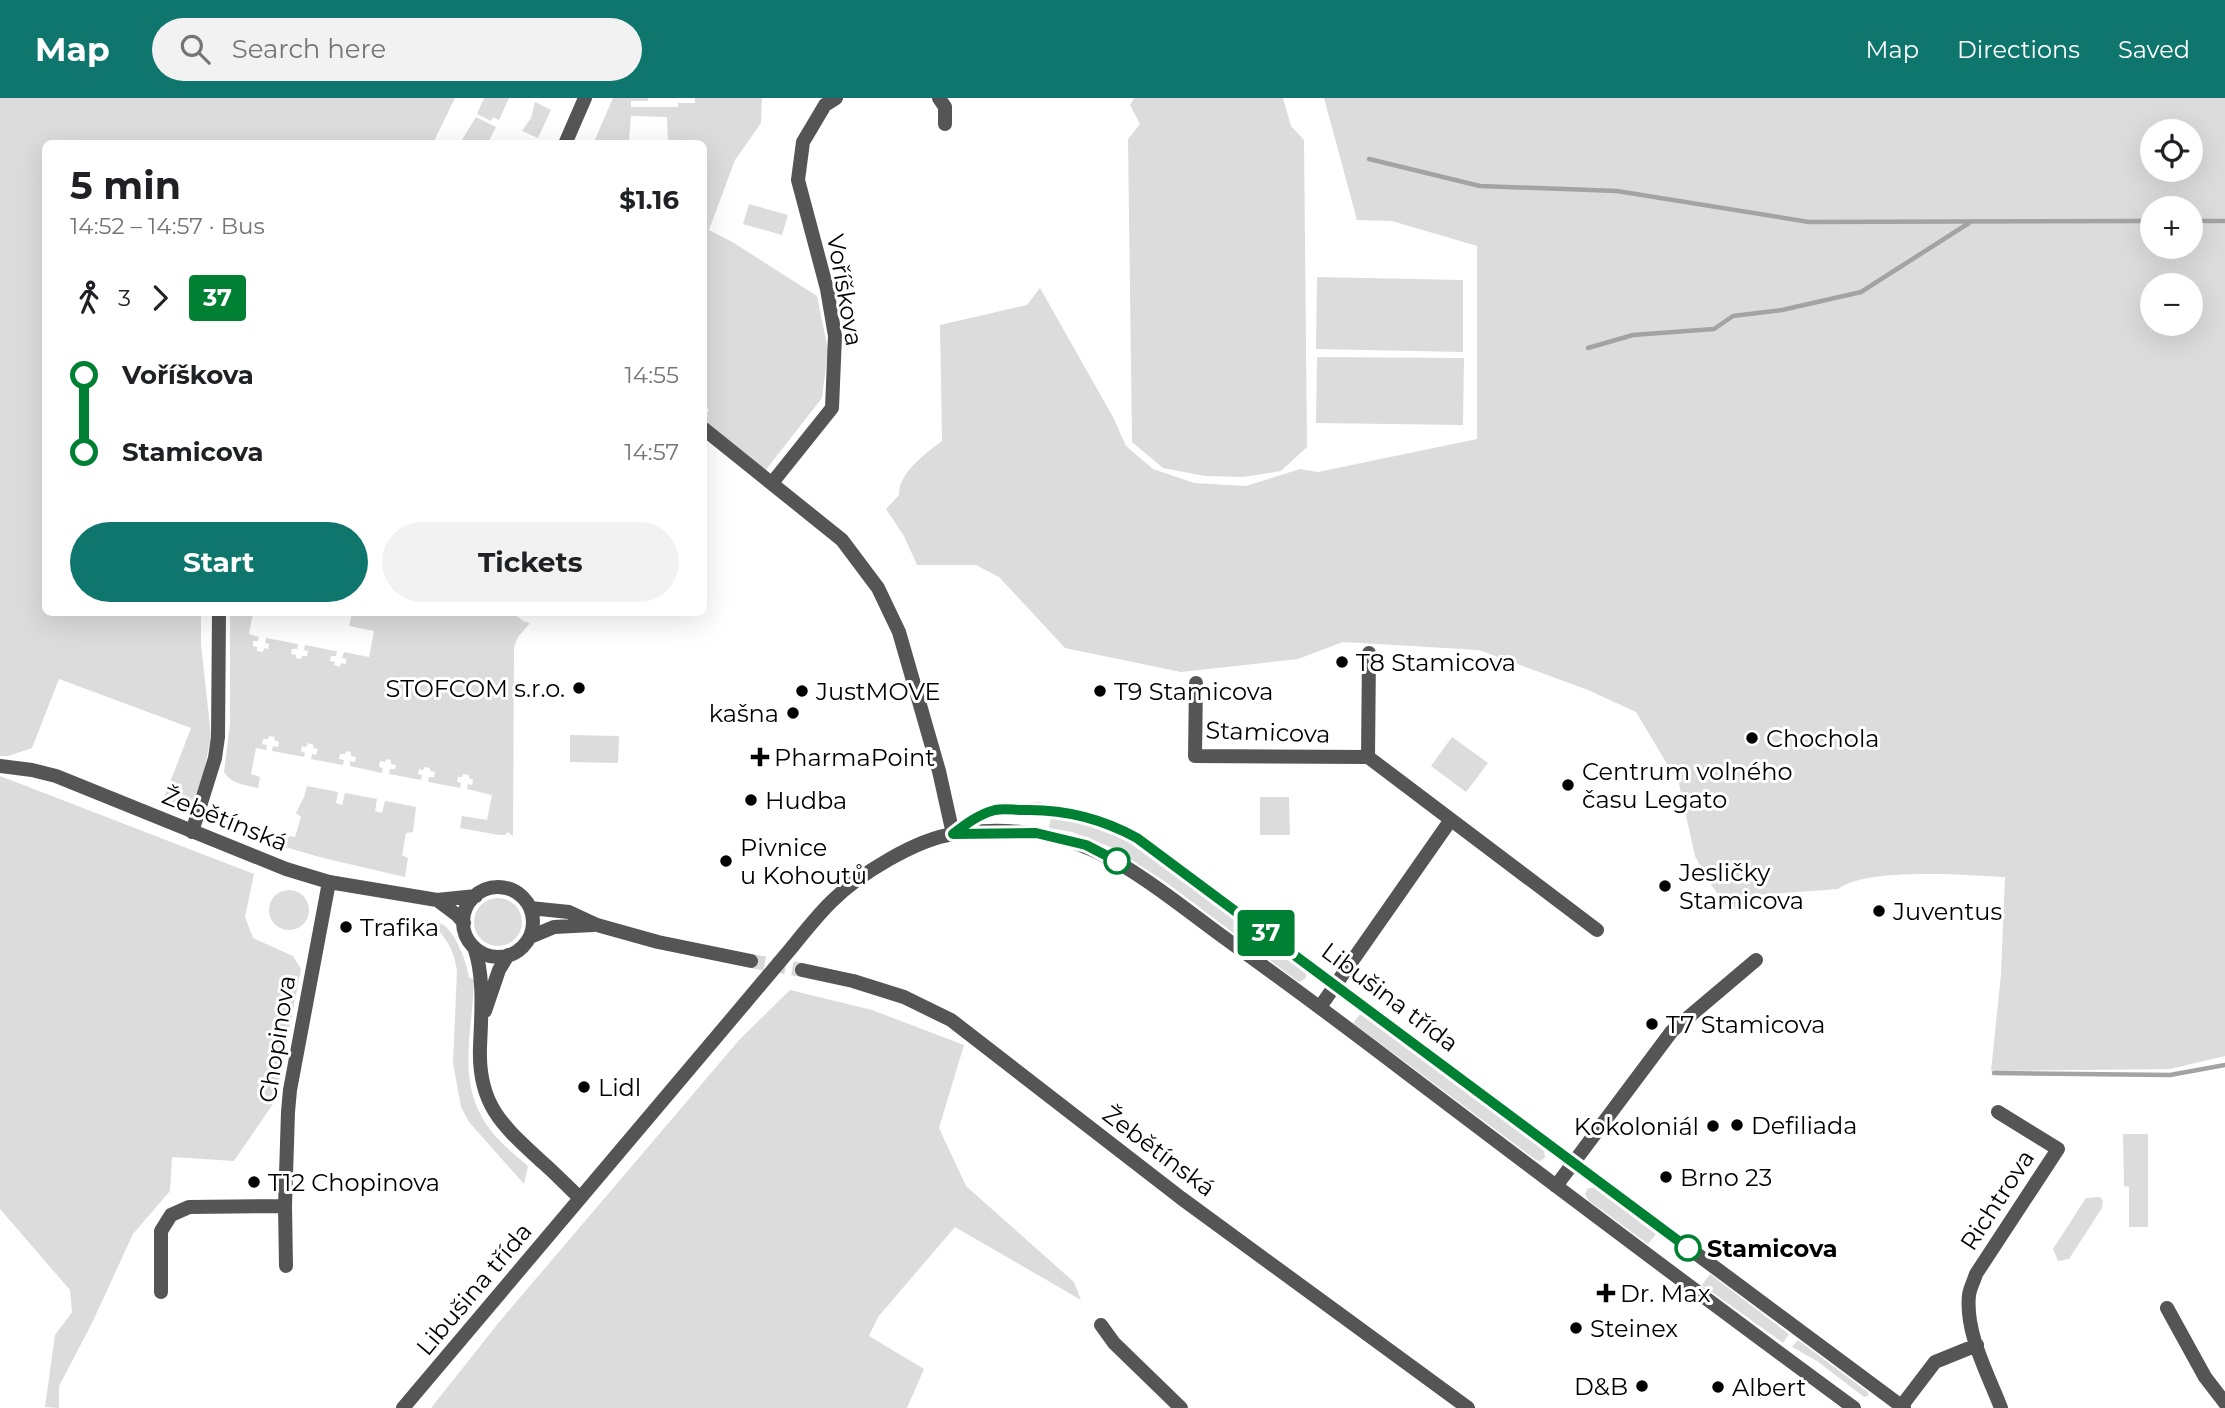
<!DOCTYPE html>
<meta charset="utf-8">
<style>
body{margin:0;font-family:Montserrat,sans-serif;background:#f2f2f2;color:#202124;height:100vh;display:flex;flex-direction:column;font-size:26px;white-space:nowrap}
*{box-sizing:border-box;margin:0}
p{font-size:23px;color:#757577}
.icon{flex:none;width:38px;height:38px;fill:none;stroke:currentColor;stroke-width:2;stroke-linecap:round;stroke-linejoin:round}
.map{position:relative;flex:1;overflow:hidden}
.drawer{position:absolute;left:42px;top:42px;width:665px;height:476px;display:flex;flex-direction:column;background:#fff;border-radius:10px;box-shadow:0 7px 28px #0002}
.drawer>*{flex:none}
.badge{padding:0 14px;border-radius:5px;font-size:24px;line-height:46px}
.controls{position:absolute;left:2140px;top:21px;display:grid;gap:14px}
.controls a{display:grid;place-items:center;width:63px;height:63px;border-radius:50%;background:#fff;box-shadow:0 7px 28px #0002;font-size:35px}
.map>.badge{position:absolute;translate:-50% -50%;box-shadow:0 0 0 4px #fff}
.legs{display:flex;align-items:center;gap:10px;height:77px;padding:0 28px;font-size:23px}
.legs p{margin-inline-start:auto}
.overview{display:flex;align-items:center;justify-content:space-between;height:119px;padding:0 28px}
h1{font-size:38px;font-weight:700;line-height:52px}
.button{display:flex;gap:14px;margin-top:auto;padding:14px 28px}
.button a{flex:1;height:80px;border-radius:42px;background:#0f766e;color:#fff;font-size:28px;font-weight:700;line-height:80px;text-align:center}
.button a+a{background:#f2f2f2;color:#202124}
ul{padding:0 28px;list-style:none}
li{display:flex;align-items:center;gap:24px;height:77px;font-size:26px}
li i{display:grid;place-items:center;width:10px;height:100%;margin:0 9px;background:currentColor}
li i::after{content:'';width:18px;height:18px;margin:-9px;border:5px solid;border-radius:50%;background:#fff}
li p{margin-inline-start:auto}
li:first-child i{background:linear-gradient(#0000 50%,currentColor 0)}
li:last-child i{background:linear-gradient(currentColor 50%,#0000 0)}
header{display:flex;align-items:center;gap:42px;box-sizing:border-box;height:98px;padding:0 35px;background:#0f766e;color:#fff}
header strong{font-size:33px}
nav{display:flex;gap:38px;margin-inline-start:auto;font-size:24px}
.search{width:490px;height:63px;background:#f2f2f2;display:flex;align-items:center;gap:18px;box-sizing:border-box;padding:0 24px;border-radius:38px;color:#757577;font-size:26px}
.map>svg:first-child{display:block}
.green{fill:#dcdcdc;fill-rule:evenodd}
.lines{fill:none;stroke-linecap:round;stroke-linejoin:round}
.stream{stroke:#a3a3a3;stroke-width:4.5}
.tertiary-tunnel{stroke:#d9d9d9;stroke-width:14;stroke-dasharray:14 7;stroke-linecap:butt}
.minor{stroke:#555;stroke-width:14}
.tertiary{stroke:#555;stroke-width:14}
.tertiary-bridge{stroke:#555;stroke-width:14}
.line-1-casing{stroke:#fff;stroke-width:16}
.line-1{stroke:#008033;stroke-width:10}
.poi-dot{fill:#000;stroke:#fff;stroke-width:2.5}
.stop-1-dot{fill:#fff;stroke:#008033;stroke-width:3.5}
.labels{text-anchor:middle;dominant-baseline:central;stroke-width:6;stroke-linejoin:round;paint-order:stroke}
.street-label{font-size:24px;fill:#000;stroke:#fff}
.poi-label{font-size:24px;fill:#000;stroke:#fff;text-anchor:start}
.stop-label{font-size:24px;font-weight:bold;fill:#000;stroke:#fff;text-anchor:start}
</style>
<header>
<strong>Map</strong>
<div class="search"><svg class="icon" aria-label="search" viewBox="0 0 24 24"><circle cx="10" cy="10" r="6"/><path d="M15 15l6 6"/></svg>Search here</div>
<nav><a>Map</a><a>Directions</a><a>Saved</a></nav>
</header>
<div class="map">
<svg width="2225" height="1310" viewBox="0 0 2225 1310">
<rect width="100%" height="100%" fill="#fff"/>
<path class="green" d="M 0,0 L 455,0 L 433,45 L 46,46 L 46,514 L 201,515 L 201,546 L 211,638 L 204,673 L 191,712 L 188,715 L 162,705 L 191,630 L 59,581 L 32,650 L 8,658 L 0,658 Z
M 484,0 L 509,0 L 499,22 L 493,19 L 491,23 L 477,16 Z
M 613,0 L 648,0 L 648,3 L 631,3 L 631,9 L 678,9 L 678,5 L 695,5 L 695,0 L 762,0 L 761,25 L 735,62 L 709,132 L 734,145 L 817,198 L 828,252 L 822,300 L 761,378 L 704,331 L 704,319 L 709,312 L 704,308 L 704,46 L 668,45 L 667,19 L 631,18 L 629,42 L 617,42 L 616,45 L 593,46 Z
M 1134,0 L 1283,0 L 1291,28 L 1304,42 L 1307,349 L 1281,373 L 1243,379 L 1205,378 L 1163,370 L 1132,344 L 1128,41 L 1140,26 L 1130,7 Z
M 1324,0 L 2225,0 L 2225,958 L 2170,971 L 1991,973 L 2001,876 L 2005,779 C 1967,777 1866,769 1838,791 L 1756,797 L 1730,813 L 1707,781 L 1695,758 L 1679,686 L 1636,614 L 1588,592 L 1479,552 L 1343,544 L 1298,561 L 1181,574 L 1065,550 L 999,479 L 976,467 L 917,467 L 904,438 L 886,411 L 899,397 C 899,374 925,356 942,343 L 940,227 L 1027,207 L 1040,190 L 1113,319 L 1126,348 L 1153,371 L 1194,385 L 1246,388 L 1300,371 L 1318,374 L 1477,341 L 1477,148 L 1392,123 L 1357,122 ZM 2152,33 L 2191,33 L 2191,72 L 2152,72 ZM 2191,110 L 2191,149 L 2152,149 L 2152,110 ZM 2152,187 L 2191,187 L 2191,226 L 2152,226 Z
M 535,4 L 551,12 L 538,40 L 522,33 L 531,20 Z
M 476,19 L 496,29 L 488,45 L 460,45 Z
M 749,106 L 788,117 L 782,137 L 743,126 Z
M 1317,179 L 1463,182 L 1463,254 L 1316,251 Z
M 1317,259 L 1464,260 L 1463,327 L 1316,325 Z
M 230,515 L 253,515 L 249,536 L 259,539 L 258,543 L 253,543 L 253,548 L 257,549 L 257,553 L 263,554 L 264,550 L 268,551 L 269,546 L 265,545 L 266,540 L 298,546 L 297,551 L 292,551 L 291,556 L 296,557 L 296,560 L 301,561 L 302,558 L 307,558 L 308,553 L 304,552 L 305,547 L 335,553 L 337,553 L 336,558 L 331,558 L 330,563 L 335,564 L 334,567 L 340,569 L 341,565 L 346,566 L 346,561 L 342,560 L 344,554 L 369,559 L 374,533 L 349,528 L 352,515 L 513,515 L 523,523 L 530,525 L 518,539 L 514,549 L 513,738 L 508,734 L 505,737 L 499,737 L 460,730 L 462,718 L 487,722 L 492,697 L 467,691 L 468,686 L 472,687 L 473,682 L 469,680 L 469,677 L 463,676 L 462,679 L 458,679 L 457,684 L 461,685 L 460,690 L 428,684 L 429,679 L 434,679 L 435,674 L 430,673 L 430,670 L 425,669 L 423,672 L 419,671 L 418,676 L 422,677 L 421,682 L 389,676 L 390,671 L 395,671 L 396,667 L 391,666 L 391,662 L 386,661 L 385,664 L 380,663 L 379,669 L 383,670 L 382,675 L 350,668 L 350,663 L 355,664 L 356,659 L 351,658 L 351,654 L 346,653 L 345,656 L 340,656 L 339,661 L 344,662 L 343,667 L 311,661 L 312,656 L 316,657 L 318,651 L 313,650 L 314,647 L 308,645 L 306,649 L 302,648 L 301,653 L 305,655 L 304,659 L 272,653 L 273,648 L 278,649 L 279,644 L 274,642 L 275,639 L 269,638 L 268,641 L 263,641 L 262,646 L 267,647 L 266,652 L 256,650 L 251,676 L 260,679 L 258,690 C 245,687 231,686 224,674 L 230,625 Z
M 570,637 L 619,638 L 618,665 L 570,664 Z
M 1452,639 L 1488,665 L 1466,694 L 1431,668 Z
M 0,678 L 254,776 L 245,819 L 253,840 L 293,858 L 301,871 L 275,1003 L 234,1063 L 172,1059 L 170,1093 L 133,1136 L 92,1225 L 59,1288 L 59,1310 L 45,1309 L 55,1237 L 72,1214 L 70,1192 L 0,1111 Z
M 307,688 L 338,694 L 336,705 L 342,707 L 345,695 L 377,701 L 375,713 L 382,715 L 385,703 L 416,709 L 413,734 L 406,735 L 402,757 L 408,760 L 405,779 L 323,760 L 285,749 L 289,738 L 295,739 L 301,719 L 296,715 L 304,699 Z
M 1260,699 L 1289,699 L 1290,737 L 1260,737 Z
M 1051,719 L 1076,723 L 1126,742 L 1305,872 L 1306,880 L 1300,884 L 1296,882 L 1167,785 L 1115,751 L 1072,734 L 1049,730 Z
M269 812a20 20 0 1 1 40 0a20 20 0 1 1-40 0Z
M474 824a24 24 0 1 1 48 0a24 24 0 1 1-48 0Z
M 423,822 C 430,823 439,824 445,828 C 457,838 467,865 469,880 L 474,881 C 473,936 454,986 492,1034 C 502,1047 516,1057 528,1068 L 524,1086 L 469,1024 L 461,1009 L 453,965 L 457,872 C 453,849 444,833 423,822 Z
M 790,892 L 872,912 L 964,947 L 939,1030 L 966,1088 L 1074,1184 L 1081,1202 L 955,1129 L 878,1219 L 869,1238 L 924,1271 L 907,1310 L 431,1310 L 500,1223 L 740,941 Z
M 1361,915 L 1544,1051 L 1545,1060 L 1540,1063 L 1536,1062 L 1353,925 Z
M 2123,1036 L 2148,1036 L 2148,1129 L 2129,1129 L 2129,1089 L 2124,1088 Z
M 1588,1090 L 1595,1090 L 1656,1136 L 1648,1146 L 1588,1102 L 1585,1096 Z
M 2100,1099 L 2103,1103 L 2102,1110 L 2069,1161 L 2058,1163 L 2053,1151 L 2086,1100 Z
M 1710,1176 L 1789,1236 L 1783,1245 L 1702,1187 Z
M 1798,1242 L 1868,1294 L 1868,1298 L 1864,1299 L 1817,1263 L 1792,1249 Z"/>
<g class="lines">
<path class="stream" d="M 1369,61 L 1480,88 L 1617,93 L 1809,124 L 2152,123
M 2191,123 L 2225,123
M 1588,250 L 1633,237 L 1714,231 L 1733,218 L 1782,212 L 1861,194 L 1969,125
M 1994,975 L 2170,977 L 2225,967"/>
<path class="tertiary-tunnel" d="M 751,863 L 802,872"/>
<path class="minor" d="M 939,0 L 945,9 L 945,26
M 565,46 L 585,0
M 704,331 L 842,442 L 878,490 L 899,534 L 939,673 L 953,736
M 772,385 L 832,310 L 835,238 L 827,191 L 798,82 L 803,44 L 825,7 L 836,0
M 1196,585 L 1195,658 L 1368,659 L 1597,832
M 1368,659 L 1369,555
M 192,734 L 215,660 L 218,639 L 219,514
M 1320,909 L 1450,723
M 1998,1014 L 2058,1051 L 1976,1176 C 1974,1183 1970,1190 1969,1197 C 1965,1235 1988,1276 2001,1310
M 1556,1088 L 1672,933 L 1756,862
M 285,1108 L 286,1168
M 161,1194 L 161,1133 L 171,1117 L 189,1109 L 285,1108 L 288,1014 L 290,992 L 329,784
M 2167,1210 L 2205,1279 L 2225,1305
M 1101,1227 L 1114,1245 L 1181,1310
M 1900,1310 L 1935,1264 L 1977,1247"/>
<path class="tertiary" d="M 0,668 L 32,672 L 56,678 L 286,771 L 329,784 L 437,802 L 476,798
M 954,735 C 967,726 980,715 996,712 C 1005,711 1015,712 1023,711 C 1065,711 1101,720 1137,740 L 1904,1310
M463 824a35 35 0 1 1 70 0a35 35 0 1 1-70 0Z
M 437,802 L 457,817 L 464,825
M 530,810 L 569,814 L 597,827 L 658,844 L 751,863
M 530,839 L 554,829 L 593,827
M 793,848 C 805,833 817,818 831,804 C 858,777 916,741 954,736 C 980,732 1012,732 1038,736 C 1110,746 1165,797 1222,838 C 1283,882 1344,927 1404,973 C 1553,1086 1703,1199 1854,1310
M 474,849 C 485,879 481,919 480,950 C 478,1007 503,1028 541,1063 C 555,1075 567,1088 580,1100
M 802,872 L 853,883 L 904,899 L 951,922 L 1181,1100 L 1468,1310
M 485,913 L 499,872 L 508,857
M 403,1310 L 745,905"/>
<path class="tertiary-bridge" d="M 745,905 L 793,848"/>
</g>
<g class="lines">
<defs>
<path id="line-1" d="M 1117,763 L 1086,747 L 1036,735 L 953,736 C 966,726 979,716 995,712 C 1004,710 1014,712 1023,712 C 1064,711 1101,720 1137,740 L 1688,1150"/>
</defs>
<use href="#line-1" class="line-1-casing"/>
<use href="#line-1" class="line-1"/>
</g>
<g class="poi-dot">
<circle cx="1342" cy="564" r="7"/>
<circle cx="579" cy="590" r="7"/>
<circle cx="802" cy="593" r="7"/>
<circle cx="1100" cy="593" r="7"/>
<circle cx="793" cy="615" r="7"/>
<circle cx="1752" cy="640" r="7"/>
<path d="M756.5 648.5h7v7h7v7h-7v7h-7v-7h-7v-7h7z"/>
<circle cx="1568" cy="687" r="7"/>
<circle cx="751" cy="702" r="7"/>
<circle cx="726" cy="763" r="7"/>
<circle cx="1665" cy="788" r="7"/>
<circle cx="1879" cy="813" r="7"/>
<circle cx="346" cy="829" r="7"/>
<circle cx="1652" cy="926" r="7"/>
<circle cx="584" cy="989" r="7"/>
<circle cx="1737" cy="1027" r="7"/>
<circle cx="1713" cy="1028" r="7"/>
<circle cx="1666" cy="1079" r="7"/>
<circle cx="254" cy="1084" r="7"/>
<path d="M1602.5 1184.5h7v7h7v7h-7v7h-7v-7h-7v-7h7z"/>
<circle cx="1576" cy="1230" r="7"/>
<circle cx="1642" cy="1288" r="7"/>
<circle cx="1718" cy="1289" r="7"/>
</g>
<g class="stop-1-dot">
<circle cx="1117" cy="763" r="12"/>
<circle cx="1688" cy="1150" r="12"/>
</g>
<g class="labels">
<g class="street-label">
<text transform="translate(845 192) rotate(80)">Voříškova</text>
<text transform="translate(1268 634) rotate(2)">Stamicova</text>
<text transform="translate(225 721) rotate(22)">Žebětínská</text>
<text transform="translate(1390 899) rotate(37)">Libušina třída</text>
<text transform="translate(277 941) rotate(-81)">Chopinova</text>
<text transform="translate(1159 1053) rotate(37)">Žebětínská</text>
<text transform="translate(1997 1102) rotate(-57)">Richtrova</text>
<text transform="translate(474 1191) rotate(-50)">Libušina třída</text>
</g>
<g class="poi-label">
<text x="1356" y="564">T8 Stamicova</text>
<text x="565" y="590" text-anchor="end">STOFCOM s.r.o.</text>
<text x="816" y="593">JustMOVE</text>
<text x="1114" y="593">T9 Stamicova</text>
<text x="779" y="615" text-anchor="end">kašna</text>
<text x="1766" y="640">Chochola</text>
<text x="774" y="659">PharmaPoint</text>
<text x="1582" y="673">Centrum volného<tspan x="1582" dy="28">času Legato</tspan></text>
<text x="765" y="702">Hudba</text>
<text x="740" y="749">Pivnice<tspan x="740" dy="28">u Kohoutů</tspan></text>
<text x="1679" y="774">Jesličky<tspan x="1679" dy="28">Stamicova</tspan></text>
<text x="1893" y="813">Juventus</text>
<text x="360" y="829">Trafika</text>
<text x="1666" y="926">T7 Stamicova</text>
<text x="598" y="989">Lidl</text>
<text x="1751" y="1027">Defiliada</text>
<text x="1699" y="1028" text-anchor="end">Kokoloniál</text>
<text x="1680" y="1079">Brno 23</text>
<text x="268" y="1084">T12 Chopinova</text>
<text x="1620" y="1195">Dr. Max</text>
<text x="1590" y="1230">Steinex</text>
<text x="1628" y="1288" text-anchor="end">D&amp;B</text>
<text x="1732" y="1289">Albert</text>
</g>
<g class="stop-label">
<text x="1707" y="1150">Stamicova</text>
</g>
</g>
</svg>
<div class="controls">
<a><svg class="icon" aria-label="locate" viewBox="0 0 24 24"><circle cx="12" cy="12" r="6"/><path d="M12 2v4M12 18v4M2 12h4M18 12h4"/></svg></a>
<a>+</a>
<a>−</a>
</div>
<b class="badge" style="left:1266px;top:835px;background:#008033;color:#fff">37</b>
<section class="drawer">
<div class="overview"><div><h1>5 min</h1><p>14:52 – 14:57 · Bus</p></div><b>$1.16</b></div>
<div class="legs"><svg class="icon" aria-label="walk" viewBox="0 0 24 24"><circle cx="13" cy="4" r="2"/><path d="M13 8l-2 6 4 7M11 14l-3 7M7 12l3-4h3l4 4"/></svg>3<svg class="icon" aria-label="forward" viewBox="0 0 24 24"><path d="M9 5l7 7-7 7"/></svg><b class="badge" style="background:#008033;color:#fff">37</b></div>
<ul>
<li><i style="color:#008033"></i><b>Voříškova</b><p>14:55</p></li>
<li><i style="color:#008033"></i><b>Stamicova</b><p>14:57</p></li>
</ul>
<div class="button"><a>Start</a><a>Tickets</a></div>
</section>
</div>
